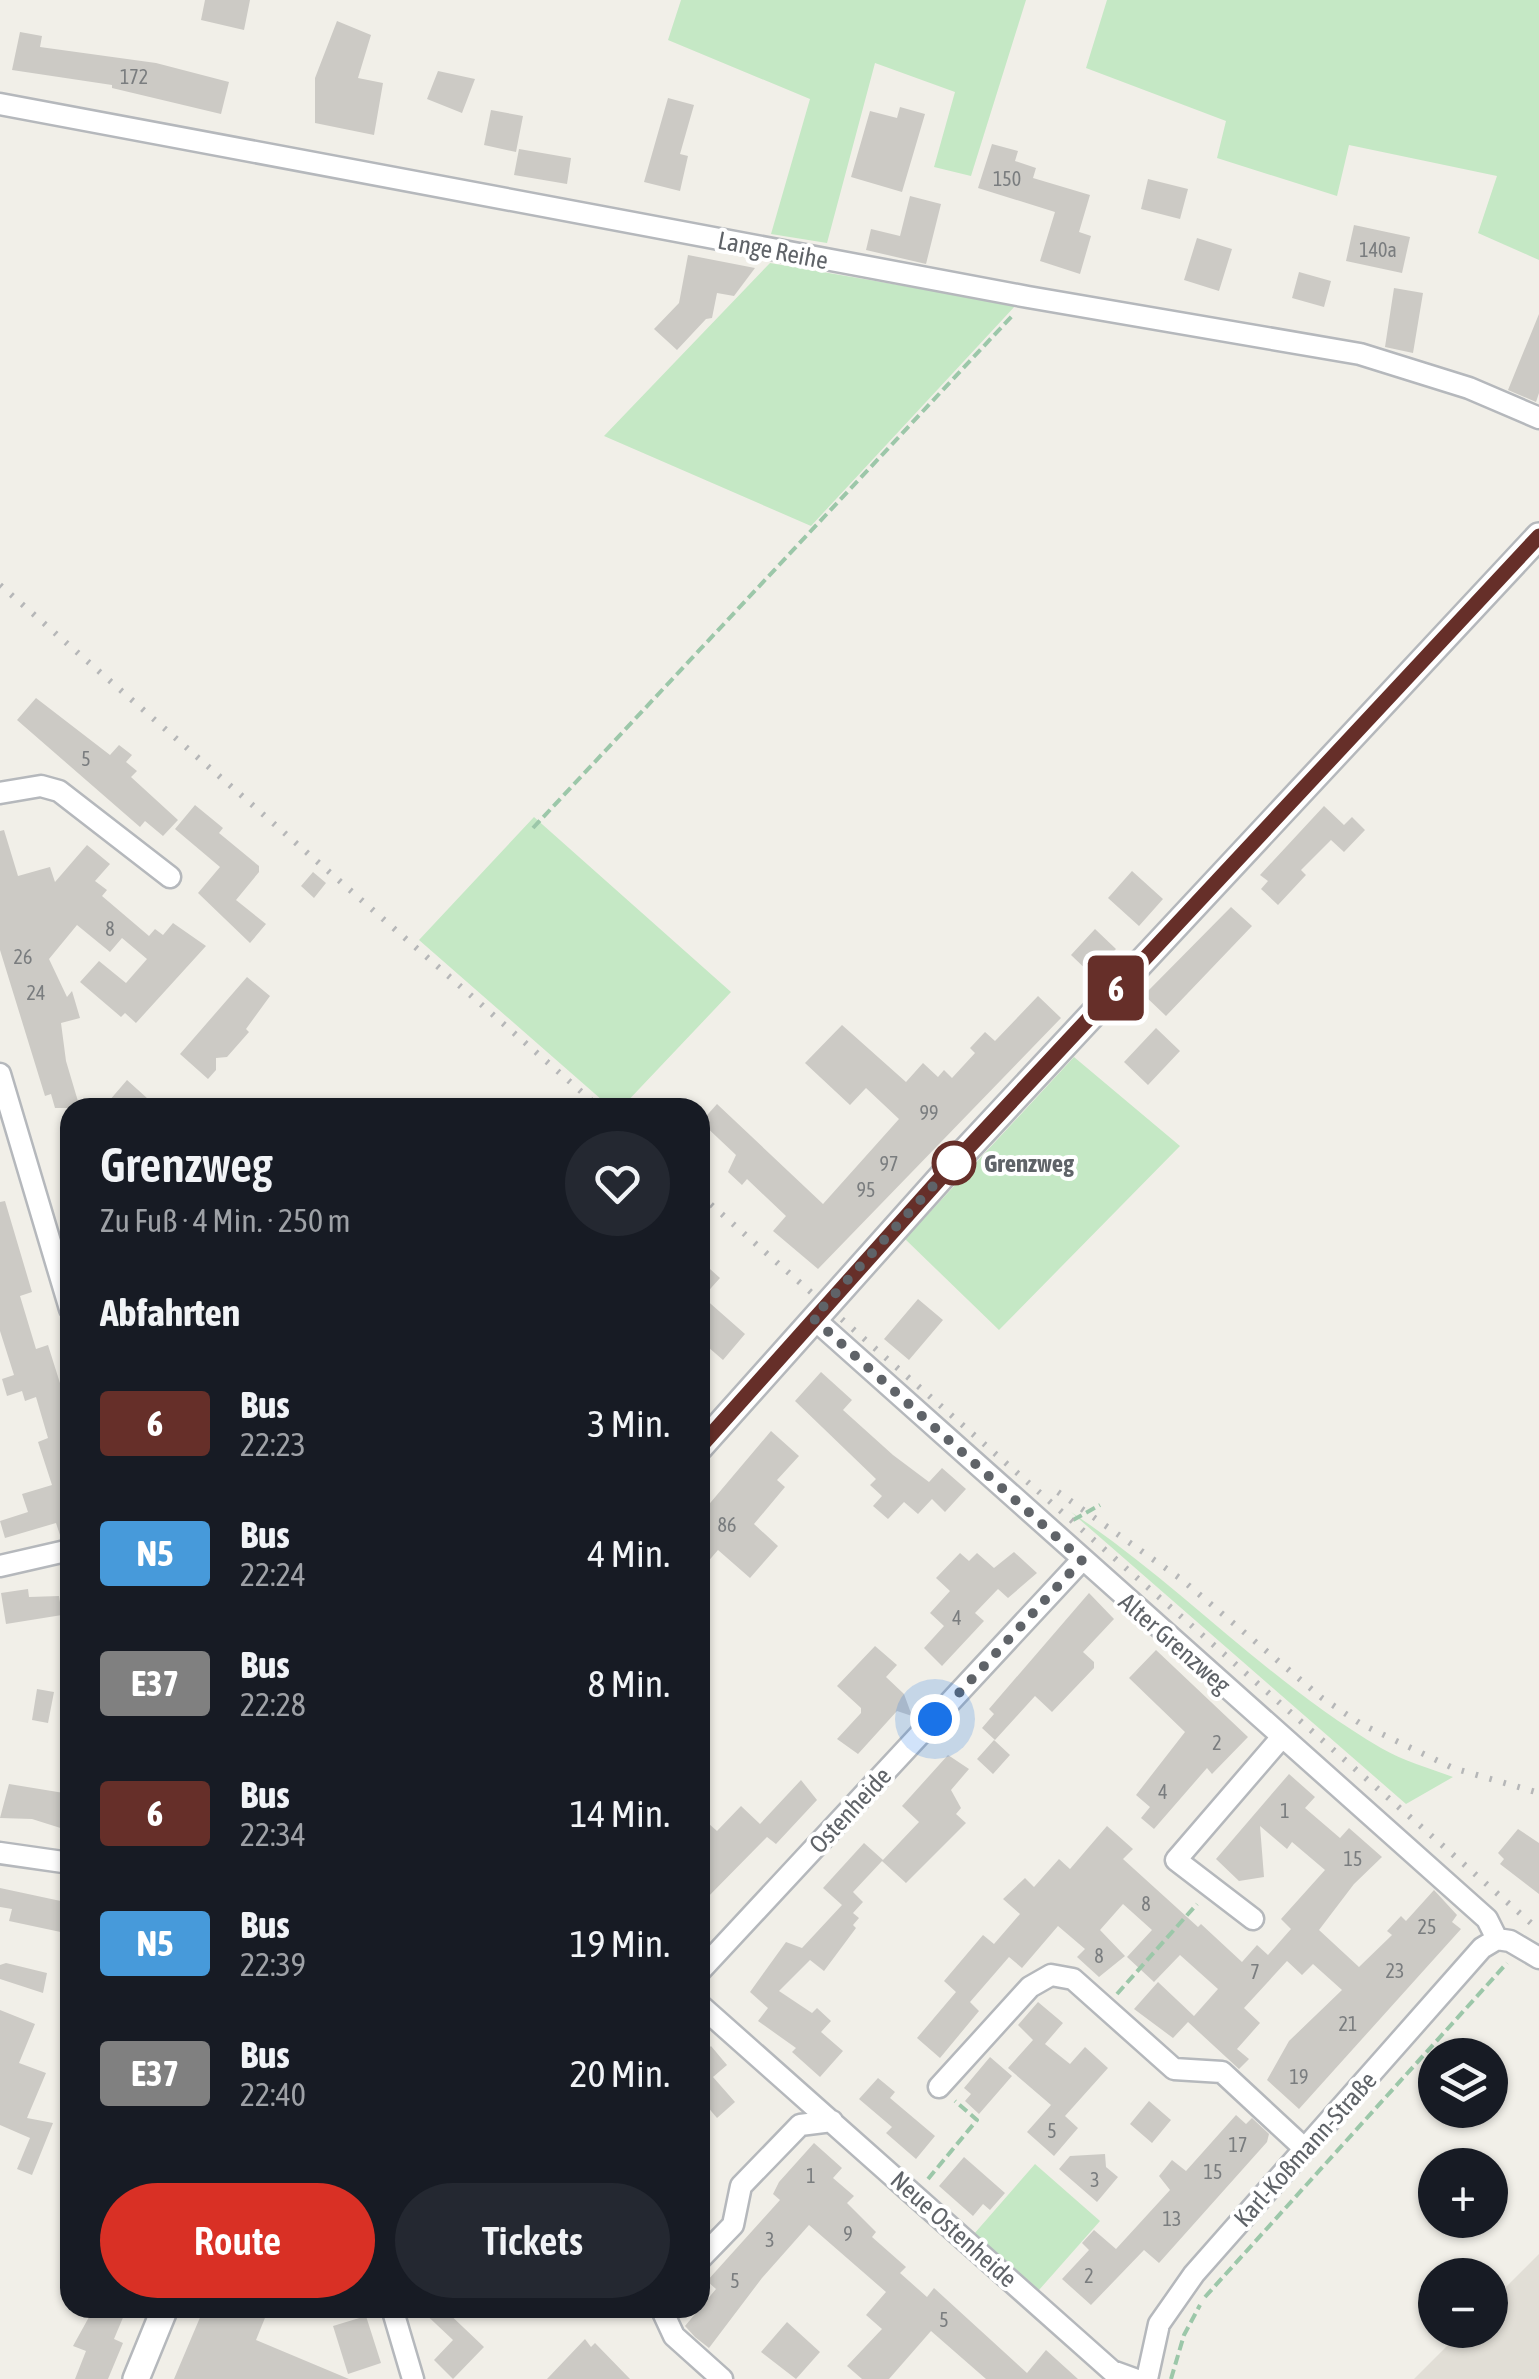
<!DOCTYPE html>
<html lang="de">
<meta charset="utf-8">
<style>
body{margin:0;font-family:"Asap Condensed",sans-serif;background:#242831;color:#f1f3f6;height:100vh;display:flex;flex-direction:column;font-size:38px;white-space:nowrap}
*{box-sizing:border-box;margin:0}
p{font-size:32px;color:#9ea1a6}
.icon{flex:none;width:55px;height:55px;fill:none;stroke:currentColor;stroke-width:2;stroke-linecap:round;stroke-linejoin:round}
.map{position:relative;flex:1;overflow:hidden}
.drawer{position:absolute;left:60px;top:1098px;width:650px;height:1220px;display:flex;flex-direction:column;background:#171b24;border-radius:30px;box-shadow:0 2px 8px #0004}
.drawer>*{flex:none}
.badge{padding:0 20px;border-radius:8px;font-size:35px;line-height:65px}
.fabs{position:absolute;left:1418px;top:2038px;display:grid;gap:20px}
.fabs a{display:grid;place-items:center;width:90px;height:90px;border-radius:50%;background:#171b24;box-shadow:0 2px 8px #0004;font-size:50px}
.you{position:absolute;width:50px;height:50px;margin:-25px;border:8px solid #fff;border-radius:50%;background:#1a73e8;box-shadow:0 0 0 15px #1a73e833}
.map>.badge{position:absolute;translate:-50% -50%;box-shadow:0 0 0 5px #fff}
h2{padding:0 40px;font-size:38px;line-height:90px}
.round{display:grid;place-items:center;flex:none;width:105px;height:105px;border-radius:52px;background:#242831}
.head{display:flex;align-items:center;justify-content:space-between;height:170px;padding:0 40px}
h1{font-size:48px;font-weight:600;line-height:75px}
.action{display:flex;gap:20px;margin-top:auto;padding:20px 40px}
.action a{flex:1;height:115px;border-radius:60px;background:#d93025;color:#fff;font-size:40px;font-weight:600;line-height:115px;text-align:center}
.action a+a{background:#242831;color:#f1f3f6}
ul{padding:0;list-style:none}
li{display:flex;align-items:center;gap:30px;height:130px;padding:0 40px}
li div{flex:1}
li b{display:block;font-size:38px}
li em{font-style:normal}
li .badge{min-width:110px;font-weight:700;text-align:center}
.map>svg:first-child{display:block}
.education{fill:#e1ded6}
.green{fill:#c5e8c5}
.building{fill:#cccac5}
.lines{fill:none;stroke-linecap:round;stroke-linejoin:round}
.minor-casing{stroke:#b5b8bc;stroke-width:25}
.tertiary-casing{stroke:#b5b8bc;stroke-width:30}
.path{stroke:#9cc7a9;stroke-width:4;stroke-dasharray:10 5;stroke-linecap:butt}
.minor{stroke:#fff;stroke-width:20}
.tertiary{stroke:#fff;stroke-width:25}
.rail{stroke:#b6b7b8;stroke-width:6;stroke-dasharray:2.5 12;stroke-linecap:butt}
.line-casing{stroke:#fff;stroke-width:22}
.line{stroke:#662f29;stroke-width:15}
.walk{stroke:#5f6368;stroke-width:10;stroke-dasharray:0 18}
.stop-dot{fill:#fff;stroke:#662f29;stroke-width:5}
.labels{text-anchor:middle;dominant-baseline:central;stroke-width:8;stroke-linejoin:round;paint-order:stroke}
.number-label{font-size:20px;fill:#7a7d7f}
.street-label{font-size:25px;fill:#5f6368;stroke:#fff}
.stop-label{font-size:25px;font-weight:bold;fill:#5f6368;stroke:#fff;text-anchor:start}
</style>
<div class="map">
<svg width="1539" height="2379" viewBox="0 0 1539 2379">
<rect width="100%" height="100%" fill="#f1efe8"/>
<path class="education" d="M 1539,2254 L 1539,2379 L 1414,2379 L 1463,2330 L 1490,2330 L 1490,2303 Z"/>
<path class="green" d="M 681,0 L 1026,0 L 971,176 L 934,167 L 955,92 L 875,63 L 827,243 L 771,234 L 810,99 L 668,40 Z
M 1107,0 L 1539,0 L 1539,260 L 1478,233 L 1497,176 L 1349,145 L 1337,196 L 1217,158 L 1226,121 L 1086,68 Z
M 770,263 L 1016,305 L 811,526 L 604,436 Z
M 534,817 L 731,992 L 622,1107 L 610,1107 L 419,940 Z
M 1074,1057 L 1180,1146 L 999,1330 L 905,1239 Z
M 1071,1512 C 1180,1584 1269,1683 1381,1748 C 1403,1761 1429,1768 1453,1777 L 1406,1804 Z
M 1035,2164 L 1100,2221 L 1039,2290 L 974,2234 Z"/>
<path class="building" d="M 205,0 L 250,0 L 244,30 L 201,20 Z
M 337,21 L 371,35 L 358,78 L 383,83 L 374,135 L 315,123 L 315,78 Z
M 20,32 L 42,36 L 40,47 L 156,63 L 229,82 L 221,114 L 112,88 L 112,85 L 12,70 Z
M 438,71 L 475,79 L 462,113 L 427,99 Z
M 668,98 L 694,105 L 680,154 L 688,156 L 680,191 L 644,182 Z
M 900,107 L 925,114 L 902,192 L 851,177 L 870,111 L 897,118 Z
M 491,110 L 523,116 L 516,152 L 484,145 Z
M 992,144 L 1018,151 L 1015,161 L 1036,168 L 1033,178 L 1090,195 L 1079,232 L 1091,236 L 1080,274 L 1040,261 L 1055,212 L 978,188 Z
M 519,149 L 571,158 L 567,184 L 514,175 Z
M 1148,179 L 1188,189 L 1180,219 L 1141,209 Z
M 910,196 L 941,204 L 926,264 L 866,250 L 871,229 L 900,236 Z
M 1354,225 L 1410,237 L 1402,273 L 1346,261 Z
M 1197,238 L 1232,249 L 1219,291 L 1184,280 Z
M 688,255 L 755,268 L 734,296 L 717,293 L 712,318 L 706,319 L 677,350 L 654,329 L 679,303 Z
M 1299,272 L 1331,281 L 1324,307 L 1292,298 Z
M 1394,288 L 1423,293 L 1413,353 L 1385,347 Z
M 1539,314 L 1539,393 L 1536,402 L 1508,390 Z
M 36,698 L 110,755 L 119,745 L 132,755 L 126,762 L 137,771 L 131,777 L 178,820 L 163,836 L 145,821 L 140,827 L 17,720 Z
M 195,805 L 223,828 L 219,833 L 259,866 L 259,872 L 236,900 L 266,924 L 250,943 L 198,893 L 220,867 L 175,829 Z
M 1324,806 L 1344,825 L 1352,817 L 1365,830 L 1344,852 L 1331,840 L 1301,870 L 1306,875 L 1278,905 L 1261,889 L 1268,881 L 1260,875 Z
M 4,830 L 18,876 L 50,867 L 55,882 L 87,845 L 110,864 L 95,881 L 107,890 L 102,896 L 149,936 L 155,929 L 163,935 L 173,923 L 206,946 L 136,1023 L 125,1013 L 121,1017 L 80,982 L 99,961 L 126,983 L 147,959 L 122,938 L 110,952 L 77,925 L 49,959 L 67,997 L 72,991 L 80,1018 L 61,1023 L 66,1061 L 80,1108 L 55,1108 L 51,1094 L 45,1096 L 0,950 L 0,831 Z
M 1132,871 L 1163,899 L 1139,926 L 1108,898 Z
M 313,872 L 326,883 L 314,898 L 301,886 Z
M 1231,907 L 1252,926 L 1166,1016 L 1144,995 Z
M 1095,929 L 1116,949 L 1092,975 L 1071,955 Z
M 247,977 L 270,996 L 246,1029 L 249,1032 L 227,1057 L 216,1058 L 216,1070 L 208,1079 L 180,1054 Z
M 1038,996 L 1061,1018 L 818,1269 L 773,1231 L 786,1216 L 747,1179 L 742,1185 L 728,1172 L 736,1155 L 701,1122 L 717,1104 L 823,1204 L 899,1119 L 866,1088 L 850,1105 L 805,1063 L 842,1025 L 906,1082 L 923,1063 L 938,1077 L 944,1070 L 952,1078 L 975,1053 L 970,1048 L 985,1032 L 995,1041 Z
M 1156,1028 L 1180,1051 L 1148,1085 L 1124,1062 Z
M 127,1080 L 158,1108 L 103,1108 Z
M 5,1201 L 32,1292 L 20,1296 L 36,1349 L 48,1345 L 70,1415 L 61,1417 L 70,1448 L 70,1537 L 61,1538 L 56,1523 L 5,1538 L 0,1521 L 28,1512 L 22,1494 L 52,1485 L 38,1442 L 48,1438 L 36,1397 L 25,1401 L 22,1391 L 7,1396 L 2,1379 L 14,1375 L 0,1331 L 0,1202 Z
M 700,1260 L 720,1278 L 703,1297 L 745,1334 L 723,1360 L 700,1340 Z
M 918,1299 L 943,1320 L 909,1360 L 884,1339 Z
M 821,1372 L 852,1400 L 843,1410 L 893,1455 L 929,1482 L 942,1468 L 966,1489 L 945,1512 L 932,1499 L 918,1514 L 904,1502 L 888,1519 L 873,1506 L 882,1496 L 870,1485 L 876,1479 L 795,1401 Z
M 771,1431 L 799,1456 L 777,1480 L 785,1487 L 754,1524 L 778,1546 L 750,1578 L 718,1550 L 700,1571 L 700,1515 Z
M 1014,1552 L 1037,1573 L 1008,1598 L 998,1589 L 975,1613 L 984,1621 L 942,1666 L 924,1648 L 944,1626 L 930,1613 L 950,1591 L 936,1578 L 960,1553 L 969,1561 L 977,1553 L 994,1568 Z
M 28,1589 L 29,1597 L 59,1596 L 62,1615 L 6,1624 L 1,1593 Z
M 1089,1593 L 1114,1619 L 1083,1652 L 1094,1662 L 1094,1668 L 1052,1712 L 1035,1696 L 995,1740 L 982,1728 L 994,1714 L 989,1709 Z
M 875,1646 L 897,1665 L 886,1677 L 904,1694 L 912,1716 L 897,1711 L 858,1754 L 837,1739 L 861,1713 L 861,1708 L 837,1686 Z
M 1156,1650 L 1248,1737 L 1212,1774 L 1207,1768 L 1154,1829 L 1141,1818 L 1150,1807 L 1136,1795 L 1185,1732 L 1129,1678 Z
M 37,1689 L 54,1692 L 48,1723 L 32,1720 Z
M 994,1740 L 1010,1755 L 993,1774 L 977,1759 Z
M 948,1755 L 969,1769 L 951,1790 L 961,1808 L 956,1814 L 966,1823 L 906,1883 L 882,1861 L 919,1822 L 902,1806 Z
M 1289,1774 L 1315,1797 L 1305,1808 L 1340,1838 L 1349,1828 L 1382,1857 L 1354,1884 L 1319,1930 L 1359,1967 L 1392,1935 L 1387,1931 L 1401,1916 L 1406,1921 L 1434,1890 L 1457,1915 L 1452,1922 L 1461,1929 L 1299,2109 L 1267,2080 L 1289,2041 L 1342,1990 L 1313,1964 L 1302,1975 L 1287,1961 L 1244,2008 L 1260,2023 L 1237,2049 L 1249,2059 L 1239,2069 L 1188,2022 L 1173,2038 L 1134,2009 L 1158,1982 L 1194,2016 L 1218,1989 L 1180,1955 L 1154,1982 L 1127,1957 L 1152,1930 L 1123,1904 L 1100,1930 L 1125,1956 L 1099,1977 L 1077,1957 L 1085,1949 L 1058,1926 L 1022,1968 L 1009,1957 L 970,2002 L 979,2011 L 940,2058 L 917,2038 L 956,1992 L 944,1981 L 983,1935 L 994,1944 L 1020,1914 L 1003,1899 L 1025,1878 L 1034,1887 L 1059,1859 L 1070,1869 L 1107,1826 L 1133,1849 L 1123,1859 L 1198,1927 L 1201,1924 L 1242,1962 L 1257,1945 L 1268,1955 L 1291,1929 L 1281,1919 L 1325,1870 L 1292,1842 L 1287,1849 L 1260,1826 L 1264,1877 L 1239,1881 L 1216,1859 Z
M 801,1780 L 817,1800 L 776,1844 L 767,1837 L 700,1905 L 700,1833 L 708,1823 L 717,1831 L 741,1806 L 760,1824 Z
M 9,1784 L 70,1794 L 70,1831 L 32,1819 L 0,1818 Z
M 1518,1829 L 1539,1843 L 1539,1894 L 1500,1864 L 1504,1859 L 1498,1853 Z
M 864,1843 L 883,1860 L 853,1892 L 863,1902 L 853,1913 L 859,1918 L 853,1925 L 856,1928 L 824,1971 L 810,1960 L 779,1991 L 812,2013 L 817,2008 L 831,2021 L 821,2032 L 843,2051 L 820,2077 L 792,2052 L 796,2048 L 758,2021 L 768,2008 L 750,1992 L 786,1942 L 802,1948 L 842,1905 L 823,1888 Z
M 0,1888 L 70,1903 L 70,1934 L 9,1921 L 12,1909 L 0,1907 Z
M 6,1963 L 47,1973 L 43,1993 L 0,1979 L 0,1965 Z
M 1038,2002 L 1063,2023 L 1045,2044 L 1070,2064 L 1085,2047 L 1108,2068 L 1065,2116 L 1078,2128 L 1054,2156 L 1027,2132 L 1051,2105 L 1008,2068 L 1033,2040 L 1018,2025 Z
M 0,2010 L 35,2024 L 19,2063 L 46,2073 L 27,2118 L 53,2123 L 32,2175 L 17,2169 L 30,2138 L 0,2125 Z
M 711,2046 L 727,2065 L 713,2077 L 735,2102 L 717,2118 L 700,2098 L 700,2056 Z
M 990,2057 L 1012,2076 L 979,2114 L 965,2101 L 971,2094 L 964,2088 Z
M 878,2078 L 895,2092 L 890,2098 L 935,2136 L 916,2159 L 886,2133 L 892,2127 L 859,2099 Z
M 1149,2101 L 1171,2120 L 1152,2143 L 1130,2124 Z
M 1236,2115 L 1246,2124 L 1252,2118 L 1269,2134 L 1267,2142 L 1159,2263 L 1144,2250 L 1091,2305 L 1062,2279 L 1089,2250 L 1082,2243 L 1094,2230 L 1116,2249 L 1170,2190 L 1159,2176 L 1172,2160 L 1186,2171 Z
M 814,2143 L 842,2168 L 833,2178 L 854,2196 L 847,2203 L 876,2232 L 872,2237 L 906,2267 L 900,2273 L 927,2297 L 934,2288 L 1027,2373 L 1046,2350 L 1078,2379 L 986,2379 L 931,2331 L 889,2379 L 862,2379 L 847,2366 L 882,2329 L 866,2315 L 886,2292 L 809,2225 L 762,2278 L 709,2348 L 695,2337 L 685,2326 L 716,2289 L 707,2281 L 780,2200 L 773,2194 L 779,2182 Z
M 1105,2154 L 1106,2167 L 1118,2177 L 1097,2202 L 1059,2169 L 1070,2156 Z
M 964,2157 L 1005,2193 L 990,2210 L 983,2204 L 973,2216 L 939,2186 Z
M 94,2308 L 127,2308 L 114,2339 L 123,2343 L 108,2379 L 75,2379 L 86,2351 L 73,2346 Z
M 204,2308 L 269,2308 L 256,2340 L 349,2379 L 174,2379 Z
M 419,2308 L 443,2308 L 484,2347 L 453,2379 L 434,2360 L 453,2340 Z
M 366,2316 L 381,2363 L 348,2374 L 333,2326 Z
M 787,2322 L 820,2352 L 796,2379 L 761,2352 Z
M 585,2339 L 591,2347 L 595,2343 L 630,2379 L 547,2379 Z"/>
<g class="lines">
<defs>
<path id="minor" d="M 0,104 L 1028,297 L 1360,354 L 1469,388 L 1539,418
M 0,793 L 41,786 L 59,791 L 170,877
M 0,1074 L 70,1309
M 813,1318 L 1487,1919 L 1497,1939
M 0,1566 L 70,1550
M 0,1853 L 70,1863
M 1253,1919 L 1176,1860 L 1282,1737
M 1497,1939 L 1510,1941 L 1539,1958
M 700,1971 L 1082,1560
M 700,2005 L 1112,2371 L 1134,2379
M 939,2087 L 1030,1987 L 1051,1975 L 1073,1979 L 1174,2069 L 1222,2072 L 1305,2149
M 700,2259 L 733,2225 L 741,2186 L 800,2125 L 832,2121
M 392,2308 L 413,2379
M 661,2308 L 674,2336 L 722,2379
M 1147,2379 L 1159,2324 L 1194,2274 L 1482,1948 L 1497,1939"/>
<path id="tertiary" d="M 700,1447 L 954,1163 L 1539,536
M 136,2379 L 165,2308"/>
</defs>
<use href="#minor" class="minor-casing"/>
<use href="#tertiary" class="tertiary-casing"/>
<path class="path" d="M 533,828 L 1012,316
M 1073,1520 L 1100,1505
M 1117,1994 L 1197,1904
M 928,2179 L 977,2120 L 955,2101
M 1205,2297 L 1507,1963
M 1171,2379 L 1184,2335 L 1200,2305"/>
<use href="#minor" class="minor"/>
<use href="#tertiary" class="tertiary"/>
<path class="rail" d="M 0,585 L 600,1108
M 700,1195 L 1539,1930
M 1058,1492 L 1181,1579 L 1322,1698 L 1361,1724 L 1453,1768 L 1539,1793"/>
</g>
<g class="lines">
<defs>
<path id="line" d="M 700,1447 L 954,1163 L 1539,536"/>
</defs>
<use href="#line" class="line-casing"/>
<use href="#line" class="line"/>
<path class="walk" d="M 935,1719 L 1082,1560 L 813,1318 L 954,1163"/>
</g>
<circle class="stop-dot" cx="954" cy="1163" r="20"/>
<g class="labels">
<g class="number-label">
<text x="134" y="76">172</text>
<text x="1007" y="178">150</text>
<text x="1378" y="249">140a</text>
<text x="86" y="758">5</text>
<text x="110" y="928">8</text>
<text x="23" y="956">26</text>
<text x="36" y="992">24</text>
<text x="929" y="1112">99</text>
<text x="889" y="1163">97</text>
<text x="866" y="1189">95</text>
<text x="727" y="1524">86</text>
<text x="957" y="1617">4</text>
<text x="1217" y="1742">2</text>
<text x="1163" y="1791">4</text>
<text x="1285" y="1810">1</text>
<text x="1353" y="1858">15</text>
<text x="1146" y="1903">8</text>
<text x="1427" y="1926">25</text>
<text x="1099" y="1955">8</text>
<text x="1395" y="1970">23</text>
<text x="1255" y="1971">7</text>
<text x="1348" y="2023">21</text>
<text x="1299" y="2076">19</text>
<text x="1052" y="2130">5</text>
<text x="1238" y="2144">17</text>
<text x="1213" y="2171">15</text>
<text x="811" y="2175">1</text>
<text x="1095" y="2179">3</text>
<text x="1172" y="2218">13</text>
<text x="848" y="2233">9</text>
<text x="770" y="2239">3</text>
<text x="1089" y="2275">2</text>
<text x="735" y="2280">5</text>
<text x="944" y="2319">5</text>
</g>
<g class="street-label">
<text transform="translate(773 250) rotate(11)">Lange Reihe</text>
<text transform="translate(1175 1643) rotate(41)">Alter Grenzweg</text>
<text transform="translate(850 1810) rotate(-47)">Ostenheide</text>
<text transform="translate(1305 2149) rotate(-48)">Karl-Koßmann-Straße</text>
<text transform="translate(954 2229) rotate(42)">Neue Ostenheide</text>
</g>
<g class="stop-label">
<text x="984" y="1163">Grenzweg</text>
</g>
</g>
</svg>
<div class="fabs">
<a><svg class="icon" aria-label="layers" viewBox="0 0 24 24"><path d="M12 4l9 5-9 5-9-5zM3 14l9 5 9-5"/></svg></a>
<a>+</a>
<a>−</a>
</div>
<div class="you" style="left:935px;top:1719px"></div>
<b class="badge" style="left:1116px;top:988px;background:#662f29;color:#fff">6</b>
<section class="drawer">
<div class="head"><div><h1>Grenzweg</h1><p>Zu Fuß · 4 Min. · 250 m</p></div><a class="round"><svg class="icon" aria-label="heart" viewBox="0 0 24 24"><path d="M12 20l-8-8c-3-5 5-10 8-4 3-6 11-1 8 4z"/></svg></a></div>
<h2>Abfahrten</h2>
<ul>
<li><span class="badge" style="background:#662f29;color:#fff">6</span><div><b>Bus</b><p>22:23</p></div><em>3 Min.</em></li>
<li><span class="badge" style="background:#479ada;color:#fff">N5</span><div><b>Bus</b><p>22:24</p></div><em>4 Min.</em></li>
<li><span class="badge" style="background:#808080;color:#fff">E37</span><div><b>Bus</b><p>22:28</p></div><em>8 Min.</em></li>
<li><span class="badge" style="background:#662f29;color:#fff">6</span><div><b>Bus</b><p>22:34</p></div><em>14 Min.</em></li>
<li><span class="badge" style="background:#479ada;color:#fff">N5</span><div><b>Bus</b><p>22:39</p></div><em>19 Min.</em></li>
<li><span class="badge" style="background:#808080;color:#fff">E37</span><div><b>Bus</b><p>22:40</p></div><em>20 Min.</em></li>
</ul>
<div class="action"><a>Route</a><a>Tickets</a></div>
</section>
</div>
